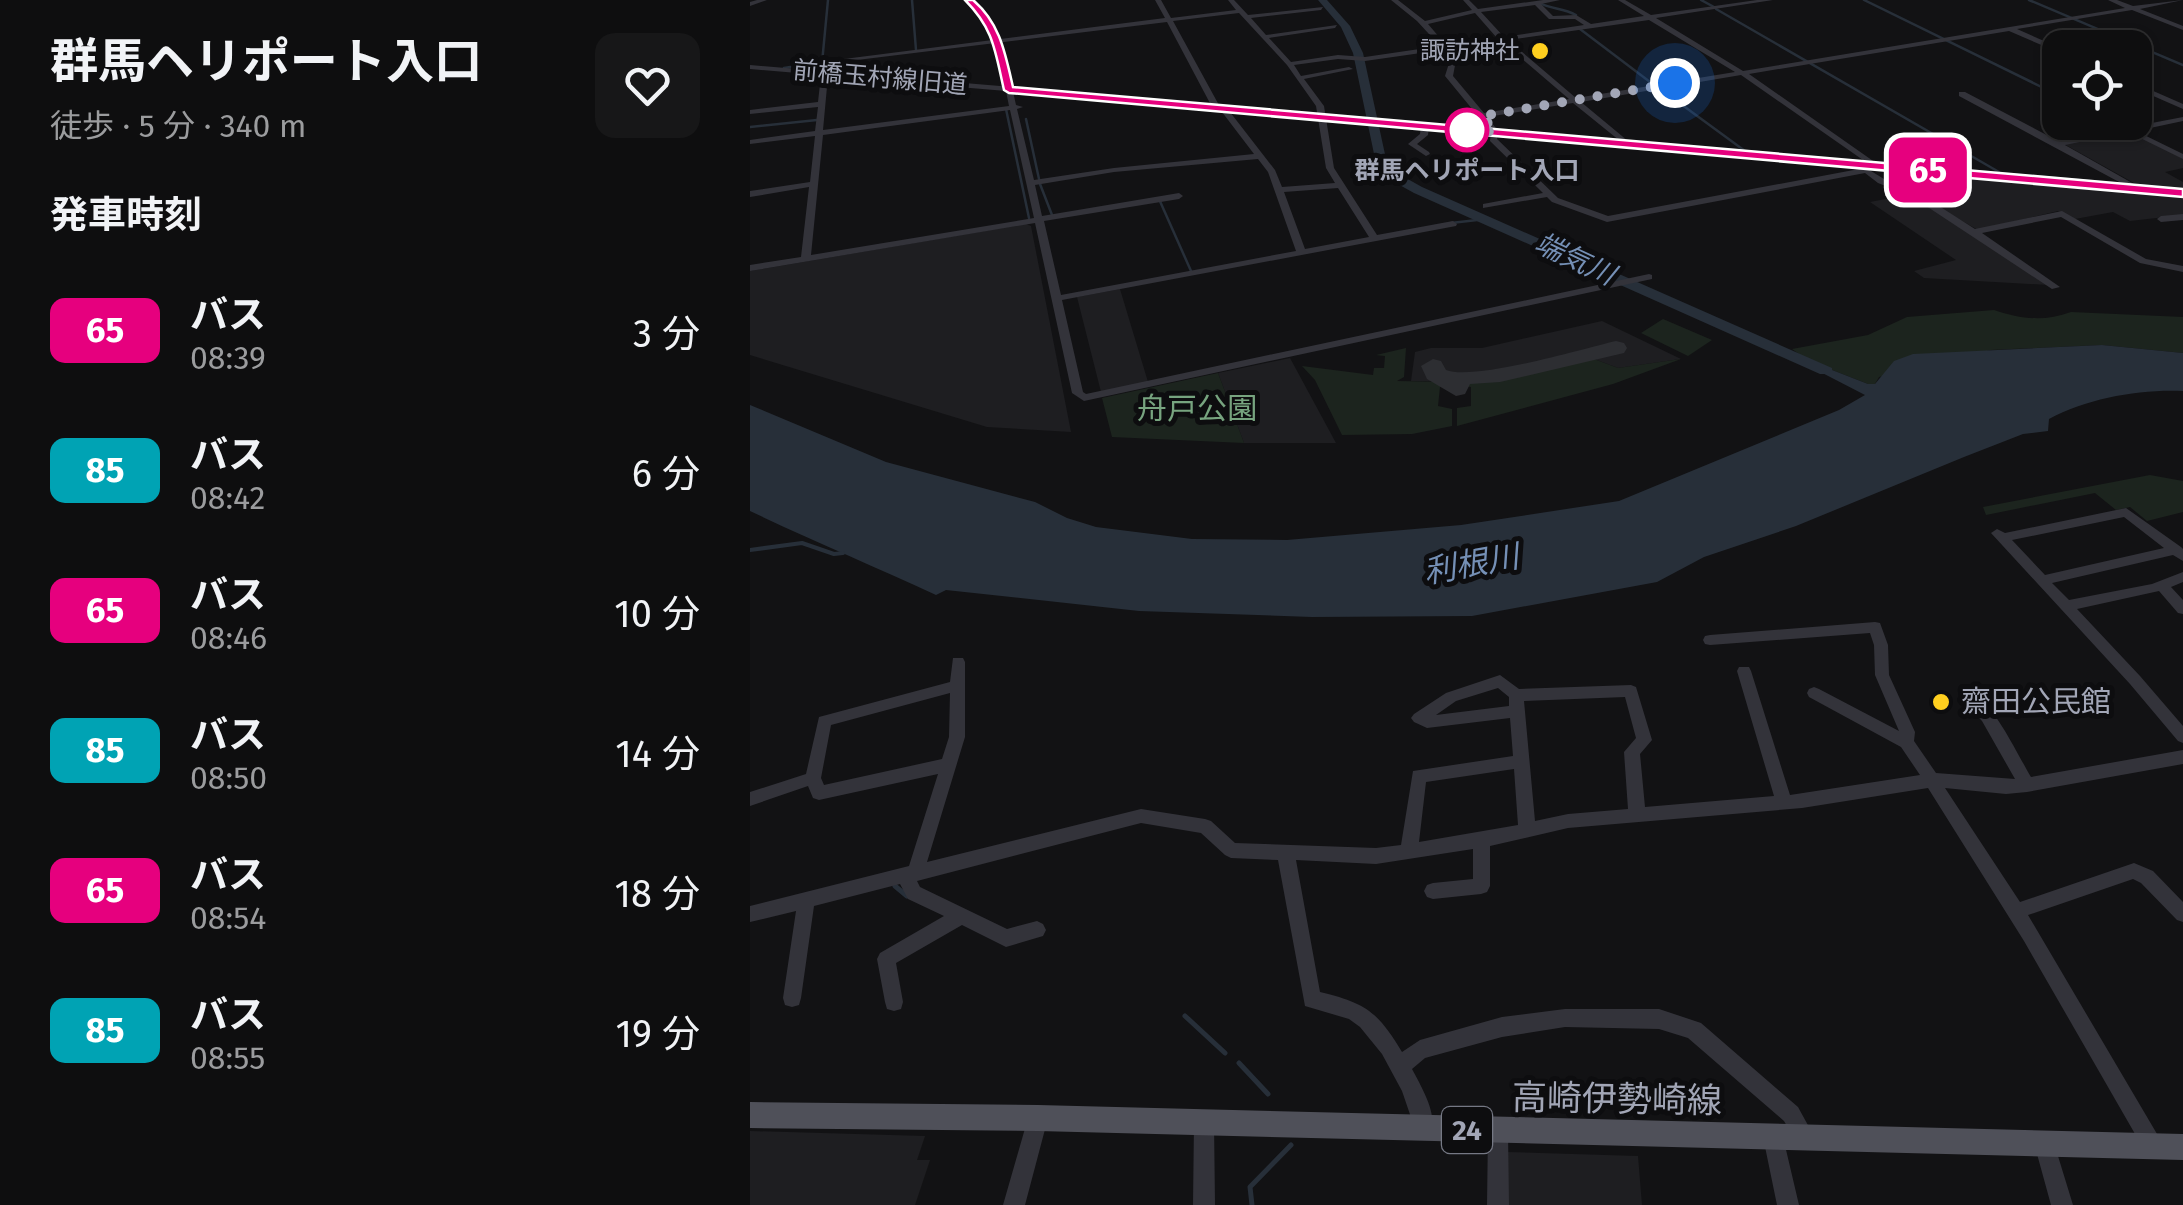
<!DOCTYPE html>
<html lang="ja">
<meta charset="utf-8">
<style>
body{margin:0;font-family:"Fira Sans","Noto Sans JP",sans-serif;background:#171718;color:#f1f3f6;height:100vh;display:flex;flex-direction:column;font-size:38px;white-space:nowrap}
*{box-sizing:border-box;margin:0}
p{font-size:32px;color:#9b9c9e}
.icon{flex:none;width:55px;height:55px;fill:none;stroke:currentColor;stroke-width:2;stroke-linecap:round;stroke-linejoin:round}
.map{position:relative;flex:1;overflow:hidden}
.details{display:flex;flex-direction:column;background:#0e0e0f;width:750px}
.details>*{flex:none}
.badge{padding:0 20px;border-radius:15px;font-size:35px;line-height:65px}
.buttons{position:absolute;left:1292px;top:30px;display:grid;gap:20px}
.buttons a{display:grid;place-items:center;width:110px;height:110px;border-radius:20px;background:#0e0e0f;box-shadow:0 2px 8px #0004,0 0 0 2px #2e2e2f;font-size:50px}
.you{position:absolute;width:50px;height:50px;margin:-25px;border:8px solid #fff;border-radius:50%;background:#1a73e8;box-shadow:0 0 0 15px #1a73e833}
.map>.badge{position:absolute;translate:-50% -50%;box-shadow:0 0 0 5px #fff}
h2{padding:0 50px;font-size:38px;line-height:90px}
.round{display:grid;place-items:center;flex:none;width:105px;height:105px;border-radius:20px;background:#171718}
.headline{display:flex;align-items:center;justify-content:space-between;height:170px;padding:0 50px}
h1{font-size:48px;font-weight:700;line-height:75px}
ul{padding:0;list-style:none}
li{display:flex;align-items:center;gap:30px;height:140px;padding:0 50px}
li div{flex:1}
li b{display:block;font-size:38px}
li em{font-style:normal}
li .badge{min-width:110px;font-weight:700;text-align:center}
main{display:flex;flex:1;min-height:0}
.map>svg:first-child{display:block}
.built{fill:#1e1e21}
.green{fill:#1c241e}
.water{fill:#272f39}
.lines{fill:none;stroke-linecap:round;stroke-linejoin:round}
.stream-far2{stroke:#272f39;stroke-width:2.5}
.stream-far1{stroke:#272f39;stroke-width:4}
.stream{stroke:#272f39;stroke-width:5}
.river{fill:#272f39;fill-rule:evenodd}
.taxiway{fill:#2d2e32;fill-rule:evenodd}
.minor{fill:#33333a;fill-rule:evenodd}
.major{fill:#4f5059;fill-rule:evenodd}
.line{fill:#e6007e;stroke:#fff;stroke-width:2.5}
.walk{stroke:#a2a6b6;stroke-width:10;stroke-dasharray:0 18}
.poi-dot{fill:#ffcf1f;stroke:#0d0d0f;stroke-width:4}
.stop-dot{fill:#fff;stroke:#e6007e;stroke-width:5}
.labels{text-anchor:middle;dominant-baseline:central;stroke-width:10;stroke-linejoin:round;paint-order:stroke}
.far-poi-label{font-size:25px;fill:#a2a6b6;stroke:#0d0d0f;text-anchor:end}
.far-street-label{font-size:25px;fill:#a2a6b6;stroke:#0d0d0f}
.far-stop-label{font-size:25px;font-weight:bold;fill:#a2a6b6;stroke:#0d0d0f}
.far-water-label{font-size:28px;font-style:italic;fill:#7590b6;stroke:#0d0d0f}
.shield{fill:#0d0d0f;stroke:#757884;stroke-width:2.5}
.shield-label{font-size:28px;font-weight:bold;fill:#a2a6b6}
.park-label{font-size:30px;fill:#77a47f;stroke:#0d0d0f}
.poi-label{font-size:30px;fill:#a2a6b6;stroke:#0d0d0f;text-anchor:start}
.water-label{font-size:32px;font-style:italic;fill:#7590b6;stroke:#0d0d0f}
.near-street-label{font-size:35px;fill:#a2a6b6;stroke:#0d0d0f}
</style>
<main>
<section class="details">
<div class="headline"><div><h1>群馬ヘリポート入口</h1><p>徒歩 · 5 分 · 340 m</p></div><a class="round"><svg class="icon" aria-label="heart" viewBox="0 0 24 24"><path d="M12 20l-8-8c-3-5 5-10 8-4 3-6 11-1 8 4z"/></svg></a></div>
<h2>発車時刻</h2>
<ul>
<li><span class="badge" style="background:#e6007e;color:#fff">65</span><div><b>バス</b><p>08:39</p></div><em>3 分</em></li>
<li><span class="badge" style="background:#00a3b4;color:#fff">85</span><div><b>バス</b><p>08:42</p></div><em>6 分</em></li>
<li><span class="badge" style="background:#e6007e;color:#fff">65</span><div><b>バス</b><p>08:46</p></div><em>10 分</em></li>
<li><span class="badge" style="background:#00a3b4;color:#fff">85</span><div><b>バス</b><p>08:50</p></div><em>14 分</em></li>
<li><span class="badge" style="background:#e6007e;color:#fff">65</span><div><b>バス</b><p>08:54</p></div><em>18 分</em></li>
<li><span class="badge" style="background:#00a3b4;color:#fff">85</span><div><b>バス</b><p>08:55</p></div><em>19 分</em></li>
</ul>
</section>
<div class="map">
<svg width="1433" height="1205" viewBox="0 0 1433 1205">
<rect width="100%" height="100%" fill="#121214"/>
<path class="built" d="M 1381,132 L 1433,158 L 1433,168 L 1415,172 L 1433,182 L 1433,189 L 1384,183 L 1314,144 Z
M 1187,173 L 1418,193 L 1433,199 L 1433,215 L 1380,221 L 1363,212 L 1325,219 L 1308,211 L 1228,230 L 1179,202 L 1219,193 Z
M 1161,194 L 1299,285 L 1174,278 L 1164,271 L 1206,260 L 1120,202 Z
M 276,224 L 281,226 L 321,432 L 237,427 L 0,355 L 0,271 Z
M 370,289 L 398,382 L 351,392 L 327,297 Z
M 852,321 L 931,359 L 868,368 L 844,359 L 744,382 L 661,381 L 665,352 L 681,348 L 732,348 Z
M 540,358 L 586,443 L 494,443 L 468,373 Z
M 0,1131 L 175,1136 L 167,1160 L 180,1160 L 165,1205 L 0,1205 Z
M 756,1152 L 888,1156 L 892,1205 L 756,1205 Z"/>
<path class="green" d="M 1244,310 C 1271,319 1294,322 1321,312 L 1433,317 L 1433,353 L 1352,345 L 1241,350 L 1129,377 L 1125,384 L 1118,384 L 1059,361 L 1042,349 L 1118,335 L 1157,317 Z
M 913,319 L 962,340 L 938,356 L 891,333 Z
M 656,348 L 654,377 L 647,381 L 698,382 L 690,387 L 688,406 L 702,409 L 702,426 L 662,434 L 592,435 L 565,380 L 552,366 L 623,375 L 624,368 L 634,368 L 635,356 L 626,355 Z
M 844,359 L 868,368 L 931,359 L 863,384 L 707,426 L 707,408 L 721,406 L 721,387 L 714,386 L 715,382 L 744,382 Z
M 468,373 L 494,443 L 362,437 L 352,398 Z
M 1400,475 L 1433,481 L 1433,512 L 1397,521 L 1380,507 L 1366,510 L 1345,493 L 1236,515 L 1233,507 Z"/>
<path class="water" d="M 1352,345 L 1433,353 L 1433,391 C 1390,389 1338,398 1299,419 L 1298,431 L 1273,434 L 1214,457 L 1046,526 L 954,557 L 907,582 L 722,616 L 562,617 L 389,611 L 196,590 L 186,595 C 124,566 63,541 0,511 L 0,405 L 136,462 L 285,502 L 317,518 L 346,527 L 442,539 L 537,540 L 711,525 L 869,501 L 1089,410 L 1115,395 L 1053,363 L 1059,361 L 1118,384 L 1125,384 L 1144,361 L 1163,354 Z"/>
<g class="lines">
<path class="stream-far2" d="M 162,0 L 166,50
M 951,0 L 964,7
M 1114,0 L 1310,96
M 1279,0 L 1433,65
M 790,3 C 800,9 813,8 826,15
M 966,9 L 1249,172
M 830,29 L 904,85
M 72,63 L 78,0
M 34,68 L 53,65
M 909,88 L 995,151 L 1115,162
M 256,109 L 279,218
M 276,119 L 289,179
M 1365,122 L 1378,129
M 0,127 L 67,120
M 1131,163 L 1375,184
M 290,184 L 302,215
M 1388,185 L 1433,190
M 409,199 L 441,271
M 701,223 L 736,219"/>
<path class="stream-far1" d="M 0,550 L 52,543 L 84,554 L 93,553"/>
<path class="stream" d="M 145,886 L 157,896
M 435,1016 L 475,1053
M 489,1063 L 518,1094
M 502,1205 L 500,1187 L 541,1145"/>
<path class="river" d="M 568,0 L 577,0 L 600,26 L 613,53 L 638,168 L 672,187 L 1082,368 L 1082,374 L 1070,374 L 664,193 L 628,173 L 603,53 L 591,27 Z"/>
<path class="taxiway" d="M 866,341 L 874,343 L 877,348 L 874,353 L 750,382 L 720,384 L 715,394 L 706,396 L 677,379 L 671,366 L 683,359 L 691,361 L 696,370 C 724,381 832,349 866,341 Z"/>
<path class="minor" d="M 7,0 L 17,0 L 0,6 L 0,2 Z
M 405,0 L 411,0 L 421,18 L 486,10 L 478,0 L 484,0 L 498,15 L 573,7 L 571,10 L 501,18 L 516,35 L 587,25 L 585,28 L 519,38 L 541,62 L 588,55 L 615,57 L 690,46 L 667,21 L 641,0 L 648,0 L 675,21 L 722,10 L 713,0 L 719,0 L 728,9 L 793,0 L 810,0 L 791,4 L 803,16 L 826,15 L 841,24 L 894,16 L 868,0 L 875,0 L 901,15 L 1007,0 L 1023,0 L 906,18 L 993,71 L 1375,8 L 1358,0 L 1367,0 L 1383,6 L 1433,0 L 1390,9 L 1433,26 L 1433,30 L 1382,10 L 1267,29 L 1310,48 L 1310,53 L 1259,31 L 999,74 L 1126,163 L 1126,167 L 1123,167 L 991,75 L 831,102 L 878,141 L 879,143 L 875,145 L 823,103 L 737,117 L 749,132 L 747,139 L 808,198 L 858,216 L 1109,169 L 1104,165 L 1108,163 L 1134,179 L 1167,192 L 1225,229 L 1312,211 L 1396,259 L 1433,266 L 1433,272 L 1390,263 L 1311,217 L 1232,233 L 1310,287 L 1302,289 L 1161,196 L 1128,183 L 1115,173 L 857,222 L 802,202 L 797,197 L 733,208 L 733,204 L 793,193 L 740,141 L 741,132 L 695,76 L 700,60 L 692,50 L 615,61 L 588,59 L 544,65 L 551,76 L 599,67 L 603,69 L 554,79 L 574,106 L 584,168 L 627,235 L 703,221 L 707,224 L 706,226 L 312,300 L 333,392 L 336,394 L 899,274 L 902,275 L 902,279 L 334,401 L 322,393 L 285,223 L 0,271 L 0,265 L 51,257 L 59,187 L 0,197 L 0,191 L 60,182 L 65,136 L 0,144 L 0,140 L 65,131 L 68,107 L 0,114 L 0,110 L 68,102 L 71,75 L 0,69 L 0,65 L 262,87 L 266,105 L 273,107 L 267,109 L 284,180 L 364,168 L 504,154 L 472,112 L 479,107 L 483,109 L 480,112 L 525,170 L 532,187 L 585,183 L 576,168 L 566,106 L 537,65 L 489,13 L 423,21 L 470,107 L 466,109 L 462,107 L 417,22 L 50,67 L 47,65 L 415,18 ZM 785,5 L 799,19 L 825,19 L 834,25 L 754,37 L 731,12 ZM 725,13 L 747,38 L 696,45 L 678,24 ZM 899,20 L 985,72 L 826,98 L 758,40 ZM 751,41 L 819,99 L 734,113 L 703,76 L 706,60 L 699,49 ZM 78,76 L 256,91 L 259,106 L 73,130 ZM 260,110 L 284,218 L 61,255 L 73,135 ZM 508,159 L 518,172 L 546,251 L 311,295 L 294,221 L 429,199 L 433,196 L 429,193 L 292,216 L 285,185 L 364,172 ZM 588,188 L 619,237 L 555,249 L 534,192 Z
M 1385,83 L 1433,104 L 1433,109 L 1385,88 Z
M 1209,92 L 1215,92 L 1308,141 L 1433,117 L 1433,121 L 1386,131 L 1433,154 L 1433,159 L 1378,132 L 1315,145 L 1391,188 L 1384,190 L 1209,96 Z
M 675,124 L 679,126 L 678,135 L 667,144 L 679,152 L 680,154 L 676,156 L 658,144 L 670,134 L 671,126 Z
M 1433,214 L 1433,220 L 1411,222 L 1407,219 L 1411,216 Z
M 1376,508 L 1431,547 L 1433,549 L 1433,561 L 1423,555 L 1302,583 L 1319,600 L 1402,584 L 1433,572 L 1433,582 L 1421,587 L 1433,600 L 1433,614 L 1428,613 L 1409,591 L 1327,609 L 1390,676 L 1433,726 L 1433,743 L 1428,741 L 1380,684 L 1241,533 L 1247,529 L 1255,533 ZM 1374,517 L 1414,548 L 1295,575 L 1262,540 Z
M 1125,622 L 1130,623 L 1138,645 L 1139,675 L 1165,732 L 1164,741 L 1186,773 L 1265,779 L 1232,721 L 1220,708 L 1223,704 C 1225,703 1228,702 1231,703 C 1245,706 1272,763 1281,777 L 1433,750 L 1433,764 L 1277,792 L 1256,794 L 1195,788 L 1270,902 L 1384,863 L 1403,871 L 1433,902 L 1433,922 L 1427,920 L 1391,883 L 1383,879 L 1278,915 L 1410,1139 L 1413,1146 L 1410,1153 L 1403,1156 L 1396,1153 L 1274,941 L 1178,788 L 1052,808 L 818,828 L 740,846 L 740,886 L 737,892 L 731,894 L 683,899 L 677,897 L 674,891 L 677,885 L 683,883 L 723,879 L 723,849 L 626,864 L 546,860 L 570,992 C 616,1003 628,1012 652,1052 L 670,1040 L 752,1017 L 815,1009 L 909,1009 L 951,1023 L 1048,1107 L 1065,1138 L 1062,1145 L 1055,1148 L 1048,1145 L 1034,1121 L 938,1038 L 909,1029 L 815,1027 L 752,1037 L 675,1058 L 662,1069 C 672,1088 688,1114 681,1135 L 674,1138 L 667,1135 L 652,1091 L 632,1054 L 610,1027 L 599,1019 L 555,1006 L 528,860 L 481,858 L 475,855 L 451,833 L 391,823 L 167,881 L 170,887 L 257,929 L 287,921 L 293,924 L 296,930 L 293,936 L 256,947 L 212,925 L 146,963 L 153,1002 L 151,1009 L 144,1011 L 137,1009 L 135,1002 L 127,959 L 130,953 L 194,916 L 158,899 L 150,884 L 64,906 L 51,998 L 49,1005 L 42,1007 L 35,1005 L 33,998 L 46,911 L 0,922 L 0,906 L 159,866 L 188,774 L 69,800 L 63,798 L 58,786 L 0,806 L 0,792 L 56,774 L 69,717 L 200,682 L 203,658 L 213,658 L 215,662 L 215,737 L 177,862 L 391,809 L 455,819 L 461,821 L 485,843 L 626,848 L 651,845 L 663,771 L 763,756 L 760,718 L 677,728 L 664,722 L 661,718 L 664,714 L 696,693 L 750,675 L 769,689 L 881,685 L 886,687 L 902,740 L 890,754 L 895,807 L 1024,796 L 987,671 L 989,667 L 999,667 L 1001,671 L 1040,795 L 1170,775 L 1151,747 L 1059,697 L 1057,693 L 1059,689 L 1064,687 L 1069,689 L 1149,731 L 1125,675 L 1124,645 L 1120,633 L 960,645 L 955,644 L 953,640 L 955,636 L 960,635 ZM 748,688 L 759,697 L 759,706 L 686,715 L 706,701 ZM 200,693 L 199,737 L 192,759 L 74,785 L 71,778 L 81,725 ZM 875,697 L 886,738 L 874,752 L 878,809 L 818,814 L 785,821 L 774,701 ZM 764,769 L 768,825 L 669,842 L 676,782 Z
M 288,1108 L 295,1111 L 298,1118 L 275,1205 L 253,1205 L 278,1118 L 281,1111 Z
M 454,1112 L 461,1115 L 464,1122 L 465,1205 L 443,1205 L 444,1122 L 447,1115 Z
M 748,1122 L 755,1125 L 758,1132 L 759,1205 L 737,1205 L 738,1132 L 741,1125 Z
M 1023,1127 L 1030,1130 L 1033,1137 L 1049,1205 L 1027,1205 L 1013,1137 L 1016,1130 Z
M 1294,1133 L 1301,1136 L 1304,1143 L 1323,1205 L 1301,1205 L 1284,1143 L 1287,1136 Z"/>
<path class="major" d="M 216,0 L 225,0 C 249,24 256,54 263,87 L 1433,190 L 1433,196 L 259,92 L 254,89 L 239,30 Z
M 0,1102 L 288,1105 L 1433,1134 L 1433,1160 L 288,1131 L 0,1128 Z"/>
</g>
<path class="line" d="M 215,0 L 223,0 C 250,23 255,52 263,87 L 1433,189 L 1433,197 L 259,93 L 254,90 C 245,51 244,29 215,0 Z"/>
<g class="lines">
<path class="walk" d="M 717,130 L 710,129 L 745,132 L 732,116 L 925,83"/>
</g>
<g class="poi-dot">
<circle cx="790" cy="51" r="10"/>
<circle cx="1191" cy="702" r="10"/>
</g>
<circle class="stop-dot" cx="717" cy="130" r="20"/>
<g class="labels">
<g class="far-poi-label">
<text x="770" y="51">諏訪神社</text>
</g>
<g class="far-street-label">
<text transform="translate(130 78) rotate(5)">前橋玉村線旧道</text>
</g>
<g class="far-stop-label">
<text x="717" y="171">群馬ヘリポート入口</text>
</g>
<g class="far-water-label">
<text transform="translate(825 259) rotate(25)">端気川</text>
</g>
<rect class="shield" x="692" y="1107" width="50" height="46" rx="8"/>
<g class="shield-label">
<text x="717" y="1130">24</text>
</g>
<g class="park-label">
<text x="447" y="409">舟戸公園</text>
</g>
<g class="poi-label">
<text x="1211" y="702">齋田公民館</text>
</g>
<g class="water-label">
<text transform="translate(721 564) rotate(-10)">利根川</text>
</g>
<g class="near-street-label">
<text transform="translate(867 1099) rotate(1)">高崎伊勢崎線</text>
</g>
</g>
</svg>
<div class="buttons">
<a><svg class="icon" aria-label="locate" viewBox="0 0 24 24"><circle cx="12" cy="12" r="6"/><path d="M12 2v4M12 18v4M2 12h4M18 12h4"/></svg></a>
</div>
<div class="you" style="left:925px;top:83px"></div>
<b class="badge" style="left:1178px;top:170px;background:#e6007e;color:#fff">65</b>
</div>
</main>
